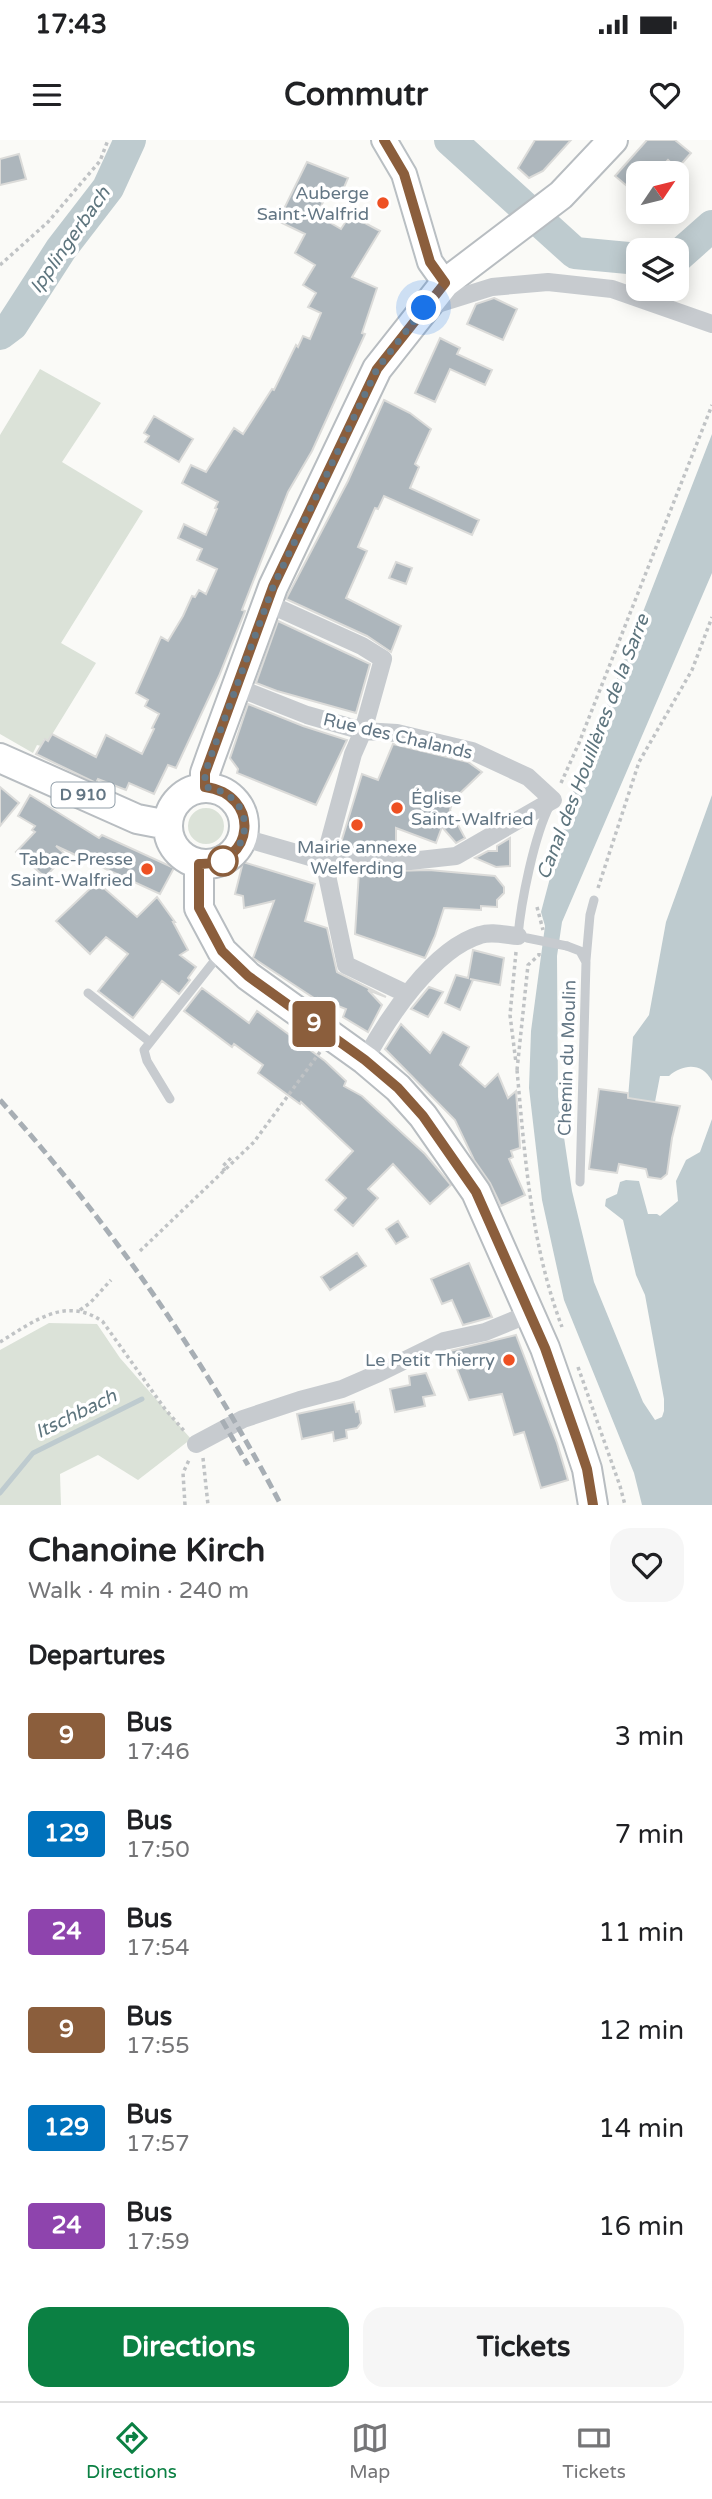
<!DOCTYPE html>
<meta charset="utf-8">
<style>
body{margin:0;font-family:"Varela Round",sans-serif;background:#f6f6f6;color:#202124;height:100vh;display:flex;flex-direction:column;font-size:26px;white-space:nowrap}
*{box-sizing:border-box;margin:0}
p{font-size:23px;color:#757577}
.icon{flex:none;width:38px;height:38px;fill:none;stroke:currentColor;stroke-width:2;stroke-linecap:round;stroke-linejoin:round}
.map{position:relative;height:1365px;overflow:hidden}
.details{display:flex;flex-direction:column;background:#fff;flex:1}
.details>*{flex:none}
.badge{padding:0 14px;border-radius:5px;font-size:24px;line-height:46px}
.needle{width:46px;rotate:55deg}
.tools{position:absolute;left:626px;top:21px;display:grid;gap:14px}
.tools a{display:grid;place-items:center;width:63px;height:63px;border-radius:14px;background:#fff;box-shadow:0 4px 18px #0003;font-size:35px}
.you{position:absolute;width:35px;height:35px;margin:-18px;border:5px solid #fff;border-radius:50%;background:#1a73e8;box-shadow:0 0 0 10px #1a73e833}
.map>.badge{position:absolute;translate:-50% -50%;box-shadow:0 0 0 4px #fff}
h2{padding:0 28px;font-size:26px;line-height:63px}
.round{display:grid;place-items:center;flex:none;width:74px;height:74px;border-radius:21px;background:#f6f6f6}
.headline{display:flex;align-items:center;justify-content:space-between;height:119px;padding:0 28px}
h1{font-size:33px;font-weight:800;line-height:52px}
.primary-button{display:flex;gap:14px;margin-top:auto;padding:14px 28px}
.primary-button a{flex:1;height:80px;border-radius:21px;background:#0b8043;color:#fff;font-size:28px;font-weight:800;line-height:80px;text-align:center}
.primary-button a+a{background:#f6f6f6;color:#202124}
ul{padding:0;list-style:none}
li{display:flex;align-items:center;gap:21px;height:98px;padding:0 28px}
li div{flex:1}
li b{display:block;font-size:26px}
li em{font-style:normal}
li .badge{min-width:77px;font-weight:700;text-align:center}
.status{display:flex;justify-content:space-between;align-items:center;height:49px;padding:0 35px;background:#fff;direction:ltr}
.status svg{height:19px;fill:currentColor}
header{display:flex;justify-content:space-between;align-items:center;height:91px;padding:0 28px;background:#fff;font-size:32px;font-weight:800}
.tab-bar{display:flex;justify-content:space-around;align-items:center;height:98px;border-top:2px solid #e0e0e0;background:#fff;font-size:19px;color:#757577}
.tab-bar a{display:grid;justify-items:center;gap:4px}
.tab-bar .current{color:#0b8043}
.map>svg:first-child{display:block}
.green{fill:#dbe2d8}
.water{fill:#becbcf}
.lines{fill:none;stroke-linecap:round;stroke-linejoin:round}
.stream{stroke:#becbcf;stroke-width:5}
.river{stroke:#becbcf;stroke-width:32}
.building{fill:#adb6bc;stroke:#dbdbd9;stroke-width:2}
.secondary-casing{stroke:#b9bfc3;stroke-width:28}
.primary-casing{stroke:#b8bdc1;stroke-width:32}
.path{stroke:#c0c3c5;stroke-width:3.5;stroke-dasharray:3.5 3.5;stroke-linecap:butt}
.lane{stroke:#c7cbcf;stroke-width:9}
.street{stroke:#c7cbcf;stroke-width:18}
.secondary{stroke:#fff;stroke-width:24}
.primary{stroke:#fff;stroke-width:28}
.rail{stroke:#a7aeb4;stroke-width:5;stroke-dasharray:10 5;stroke-linecap:butt}
.lane-bridge{stroke:#c7cbcf;stroke-width:9}
.line-casing{stroke:#fff;stroke-width:16}
.line{stroke:#8b5e3c;stroke-width:10}
.walk{stroke:#637684;stroke-width:7;stroke-dasharray:0 12.6}
.poi-dot{fill:#ee5022;stroke:#fff;stroke-width:2.5}
.stop-dot{fill:#fff;stroke:#8b5e3c;stroke-width:3.5}
.labels{text-anchor:middle;dominant-baseline:central;stroke-width:7;stroke-linejoin:round;paint-order:stroke}
.shield{fill:#fff;stroke:#929fa9;stroke-width:2}
.shield-label{font-size:16px;font-weight:bold;fill:#637684}
.poi-label{font-size:18px;fill:#637684;stroke:#fff;text-anchor:end}
.street-label{font-size:18px;fill:#637684;stroke:#fff}
.water-label{font-size:19px;font-style:italic;fill:#5e757e;stroke:#fff}
</style>
<div class="status"><b>17:43</b><svg viewBox="0 0 49 12"><path d="M0 12V9h3v3zM5 12V6h3v6zM10 12V3h3v9zM15 12V0h3v12zM26 1h20v11H26zM47 4h2v5h-2z"/></svg></div>
<header><svg class="icon" aria-label="menu" viewBox="0 0 24 24"><path d="M4 6h16M4 12h16M4 18h16"/></svg>Commutr<svg class="icon" aria-label="heart" viewBox="0 0 24 24"><path d="M12 20l-8-8c-3-5 5-10 8-4 3-6 11-1 8 4z"/></svg></header>
<div class="map">
<svg width="712" height="1365" viewBox="0 0 712 1365">
<rect width="100%" height="100%" fill="#fafaf7"/>
<path class="green" d="M 40,229 L 101,263 L 62,322 L 143,371 L 61,503 L 96,523 L 48,601 L 44,599 L 41,606 L 37,605 L 33,613 L 0,594 L 0,295 Z
M188 686a18 18 0 1 1 36 0a18 18 0 1 1-36 0Z
M 49,1183 L 97,1184 L 120,1218 L 191,1299 L 138,1340 L 98,1315 L 60,1334 L 61,1365 L 0,1365 L 0,1210 Z"/>
<path class="water" d="M 712,294 L 712,433 L 562,782 L 557,816 L 558,957 L 572,1051 L 594,1142 L 643,1262 L 655,1280 L 662,1277 L 664,1271 L 664,1259 L 645,1155 L 636,1135 L 623,1080 L 605,1066 L 606,1059 L 617,1054 L 620,1042 L 626,1040 L 639,1041 L 648,1074 L 657,1074 L 660,1076 L 678,1061 L 676,1041 L 686,1020 L 700,1012 L 712,979 L 712,1365 L 642,1365 L 634,1333 L 564,1160 L 542,1060 L 529,948 L 531,891 L 545,786 L 541,772 L 572,655 Z
M 712,655 L 712,941 C 702,922 683,924 669,936 L 660,936 L 655,962 L 628,958 L 633,897 L 649,875 L 666,782 Z"/>
<g class="lines">
<path class="stream" d="M 0,1353 L 33,1313 L 142,1259"/>
<path class="river" d="M 450,0 L 575,113 L 639,119
M 677,117 L 712,86
M 0,194 L 12,185 L 61,109 L 108,48 L 130,0"/>
</g>
<path class="building" d="M 535,0 L 571,0 L 543,31 L 529,38 L 518,28 Z
M 647,0 L 675,0 L 691,13 L 677,29 L 668,20 L 656,33 L 639,33 L 639,56 L 615,36 Z
M 19,14 L 26,39 L 0,45 L 0,19 Z
M 307,22 L 348,38 L 340,57 L 328,51 L 317,75 L 341,89 L 350,75 L 380,91 L 352,137 L 377,148 L 362,193 L 365,194 L 312,311 L 288,352 L 242,470 L 245,471 L 219,536 L 176,628 L 168,625 L 154,654 L 129,643 L 126,650 L 98,639 L 96,643 L 36,614 L 45,599 L 48,601 L 52,594 L 96,617 L 106,595 L 142,614 L 154,589 L 152,588 L 159,574 L 145,566 L 148,560 L 136,553 L 161,497 L 168,501 L 183,476 L 192,456 L 195,457 L 199,450 L 206,454 L 217,429 L 197,420 L 202,409 L 178,398 L 184,384 L 206,395 L 217,369 L 215,368 L 218,362 L 182,343 L 191,325 L 206,332 L 234,288 L 243,294 L 272,249 L 274,250 L 296,205 L 298,207 L 303,196 L 310,199 L 321,173 L 308,167 L 316,153 L 303,145 L 315,125 L 295,113 L 305,94 L 278,81 Z
M 494,158 L 517,169 L 503,200 L 467,184 L 476,164 Z
M 440,198 L 460,208 L 457,214 L 492,230 L 485,245 L 450,229 L 435,262 L 415,253 Z
M 384,260 L 410,273 L 431,289 L 415,324 L 419,327 L 410,348 L 479,380 L 472,395 L 384,356 L 378,369 L 375,368 L 358,407 L 367,411 L 346,458 L 401,486 L 391,512 L 367,496 L 286,459 L 348,341 Z
M 154,276 L 193,299 L 179,322 L 145,302 L 149,296 L 144,293 Z
M 396,422 L 412,428 L 406,444 L 389,438 Z
M 278,481 L 370,524 L 356,573 L 277,551 L 256,543 Z
M 248,564 L 303,586 L 347,600 L 316,665 L 237,633 L 238,629 L 230,618 Z
M 393,604 L 468,622 L 482,632 L 453,660 L 450,670 L 465,698 L 456,703 L 442,687 L 436,703 L 396,688 L 396,710 L 350,710 L 340,706 L 362,634 L 378,640 Z
M 0,647 L 19,663 L 0,686 Z
M 30,655 L 99,698 L 102,695 L 174,728 L 160,754 L 56,706 L 66,715 L 45,737 L 16,712 L 35,692 L 32,690 L 35,686 L 18,676 Z
M 510,698 L 510,726 L 496,727 L 475,718 L 488,711 L 497,711 L 497,706 Z
M 243,722 L 315,744 L 305,781 L 327,788 L 337,832 L 386,857 L 368,850 L 382,865 L 368,892 L 343,877 L 346,869 L 318,858 L 317,860 L 253,818 L 274,761 L 244,768 L 243,756 L 235,754 Z
M 429,730 L 495,736 L 504,747 L 504,753 L 497,760 L 497,767 L 481,766 L 481,770 L 444,768 L 435,796 L 425,818 L 355,794 L 359,732 Z
M 97,742 L 137,777 L 157,757 L 175,782 L 173,782 L 188,810 L 180,815 L 196,827 L 188,838 L 190,840 L 179,854 L 162,841 L 133,878 L 98,851 L 128,814 L 106,797 L 90,814 L 56,781 Z
M 473,810 L 504,818 L 500,845 L 470,839 L 473,840 L 460,870 L 445,863 L 456,835 L 468,838 Z
M 429,847 L 443,852 L 428,877 L 411,869 Z
M 202,848 L 249,883 L 257,871 L 325,921 L 346,941 L 344,946 L 362,956 L 425,1014 L 451,1045 L 430,1064 L 393,1024 L 368,1049 L 378,1058 L 353,1086 L 335,1070 L 346,1058 L 326,1040 L 353,1011 L 301,962 L 300,964 L 258,933 L 263,925 L 234,904 L 232,907 L 184,871 Z
M 401,884 L 430,913 L 443,892 L 469,907 L 460,925 L 485,947 L 498,934 L 508,958 L 516,951 L 520,1008 L 511,1011 L 513,1017 L 509,1019 L 525,1055 L 501,1066 L 490,1043 L 474,1020 L 455,980 L 385,909 Z
M 599,949 L 628,953 L 628,958 L 680,966 L 672,998 L 667,1034 L 661,1039 L 648,1037 L 646,1029 L 619,1024 L 617,1033 L 589,1029 Z
M 398,1081 L 408,1097 L 396,1104 L 386,1089 Z
M 357,1113 L 366,1126 L 330,1150 L 321,1137 Z
M 469,1123 L 492,1177 L 463,1185 L 452,1160 L 442,1164 L 431,1139 Z
M 516,1195 L 557,1303 L 568,1340 L 541,1348 L 524,1292 L 514,1295 L 502,1254 L 469,1260 L 450,1211 Z
M 426,1233 L 435,1255 L 423,1257 L 425,1266 L 395,1272 L 390,1249 L 410,1245 L 409,1236 Z
M 354,1262 L 356,1272 L 359,1271 L 361,1283 L 357,1288 L 346,1290 L 347,1298 L 334,1301 L 333,1292 L 302,1299 L 297,1274 Z"/>
<g class="lines">
<defs>
<path id="secondary" d="M 384,0 L 404,34 L 430,122 L 445,143"/>
<path id="primary" d="M 0,618 L 137,679 L 168,685
M 205,647 L 205,633 L 211,616 L 273,447 L 377,229 L 445,143 L 561,55 L 613,0
M168 686a38 38 0 1 1 76 0a38 38 0 1 1-76 0Z
M 199,724 L 199,768 L 222,811 L 248,836 L 365,920 L 398,948 L 423,976 L 476,1052 L 545,1208 L 578,1302 L 587,1329 L 593,1365"/>
</defs>
<use href="#secondary" class="secondary-casing"/>
<use href="#primary" class="primary-casing"/>
<path class="path" d="M 0,125 L 48,82 L 100,21 L 108,0
M 561,643 L 579,603 L 712,265
M 598,748 L 639,622 L 692,530 L 712,477
M 537,767 L 543,790
M 516,812 L 510,875 L 516,923
M 517,930 L 528,825 L 539,815 L 539,811
M 517,930 C 525,1018 531,1105 562,1187
M 225,1031 L 222,1027 L 232,1017
M 140,1111 L 254,1002 L 320,912
M 80,1170 L 90,1163 L 111,1140
M 0,1202 C 33,1182 66,1155 103,1182 L 165,1269 L 186,1293
M 578,1227 L 620,1346 L 625,1365
M 203,1318 L 208,1365
M 185,1365 L 183,1333 L 189,1320"/>
<path class="lane" d="M 518,796 C 521,762 534,696 550,665
M 567,806 L 580,811 L 586,822 L 580,1042
M 586,820 L 590,775 L 594,760
M 88,853 L 150,902
M 170,959 L 147,921 L 144,910 L 219,815"/>
<path class="street" d="M 428,167 L 492,147 L 548,142 L 612,149 L 712,184
M 267,463 L 362,506 L 383,519 L 363,591 L 353,614 L 324,721 L 346,825 L 407,854
M 236,547 L 307,575 L 363,591 L 397,593 L 472,611 L 528,637 L 553,660 L 456,716 L 410,721 L 324,721 L 244,698
M 365,920 C 387,879 433,809 480,795 C 492,791 505,795 518,796
M 196,1304 L 243,1279 L 300,1260 L 342,1249 L 379,1233 L 444,1201 L 485,1192 L 529,1174"/>
<use href="#secondary" class="secondary"/>
<use href="#primary" class="primary"/>
<path class="rail" d="M 0,960 C 110,1083 205,1220 281,1365
M 222,1280 L 248,1325"/>
<path class="lane-bridge" d="M 527,798 L 567,806"/>
</g>
<g class="lines">
<defs>
<path id="line" d="M 384,0 L 404,34 L 430,122 L 445,143 L 377,229 L 273,447 L 205,633 L 205,647 C 261,654 256,726 199,724 L 199,768 L 222,811 L 248,836 L 365,920 L 398,948 L 423,976 L 476,1052 L 545,1208 L 578,1302 L 587,1329 L 593,1365"/>
</defs>
<use href="#line" class="line-casing"/>
<use href="#line" class="line"/>
<path class="walk" d="M 223,721 C 259,698 248,652 205,647 L 205,633 L 211,616 L 273,447 L 377,229 L 424,168"/>
</g>
<g class="poi-dot">
<circle cx="383" cy="63" r="7"/>
<circle cx="397" cy="668" r="7"/>
<circle cx="357" cy="685" r="7"/>
<circle cx="147" cy="729" r="7"/>
<circle cx="509" cy="1220" r="7"/>
</g>
<circle class="stop-dot" cx="223" cy="721" r="14"/>
<g class="labels">
<rect class="shield" x="51.5" y="642.5" width="63" height="25" rx="5"/>
<g class="shield-label">
<text x="83" y="655">D 910</text>
</g>
<g class="poi-label">
<text x="369" y="53">Auberge<tspan x="369" dy="21">Saint-Walfrid</tspan></text>
<text x="411" y="658" text-anchor="start">Église<tspan x="411" dy="21">Saint-Walfried</tspan></text>
<text x="357" y="707" text-anchor="middle">Mairie annexe<tspan x="357" dy="21">Welferding</tspan></text>
<text x="133" y="719">Tabac-Presse<tspan x="133" dy="21">Saint-Walfried</tspan></text>
<text x="495" y="1220">Le Petit Thierry</text>
</g>
<g class="street-label">
<text transform="translate(398 596) rotate(13)">Rue des Chalands</text>
<text transform="translate(567 918) rotate(-88)">Chemin du Moulin</text>
</g>
<g class="water-label">
<text transform="translate(70 100) rotate(-55)">Ipplingerbach</text>
<text transform="translate(593 607) rotate(-69)">Canal des Houillères de la Sarre</text>
<text transform="translate(76 1274) rotate(-26)">Itschbach</text>
</g>
</g>
</svg>
<div class="tools">
<a><svg class="needle" viewBox="-14 -14 28 28"><path d="M0-13l5 13h-10z" fill="#e53935"/><path d="M0 13l5-13h-10z" fill="#757577"/></svg></a>
<a><svg class="icon" aria-label="layers" viewBox="0 0 24 24"><path d="M12 4l9 5-9 5-9-5zM3 14l9 5 9-5"/></svg></a>
</div>
<div class="you" style="left:424px;top:168px"></div>
<b class="badge" style="left:314px;top:884px;background:#8b5e3c;color:#fff">9</b>
</div>
<section class="details">
<div class="headline"><div><h1>Chanoine Kirch</h1><p>Walk · 4 min · 240 m</p></div><a class="round"><svg class="icon" aria-label="heart" viewBox="0 0 24 24"><path d="M12 20l-8-8c-3-5 5-10 8-4 3-6 11-1 8 4z"/></svg></a></div>
<h2>Departures</h2>
<ul>
<li><span class="badge" style="background:#8b5e3c;color:#fff">9</span><div><b>Bus</b><p>17:46</p></div><em>3 min</em></li>
<li><span class="badge" style="background:#0072bc;color:#fff">129</span><div><b>Bus</b><p>17:50</p></div><em>7 min</em></li>
<li><span class="badge" style="background:#8e44ad;color:#fff">24</span><div><b>Bus</b><p>17:54</p></div><em>11 min</em></li>
<li><span class="badge" style="background:#8b5e3c;color:#fff">9</span><div><b>Bus</b><p>17:55</p></div><em>12 min</em></li>
<li><span class="badge" style="background:#0072bc;color:#fff">129</span><div><b>Bus</b><p>17:57</p></div><em>14 min</em></li>
<li><span class="badge" style="background:#8e44ad;color:#fff">24</span><div><b>Bus</b><p>17:59</p></div><em>16 min</em></li>
</ul>
<div class="primary-button"><a>Directions</a><a>Tickets</a></div>
</section>
<nav class="tab-bar">
<a class="current"><svg class="icon" aria-label="directions" viewBox="0 0 24 24"><path d="M12 3l9 9-9 9-9-9zM9 14v-3h6M13 9l2 2-2 2"/></svg>Directions</a>
<a><svg class="icon" aria-label="map" viewBox="0 0 24 24"><path d="M3 6l6-2 6 2 6-2v14l-6 2-6-2-6 2zM9 4v14M15 6v14"/></svg>Map</a>
<a><svg class="icon" aria-label="tickets" viewBox="0 0 24 24"><path d="M3 7h18v10H3zM15 7v10"/></svg>Tickets</a>
</nav>
